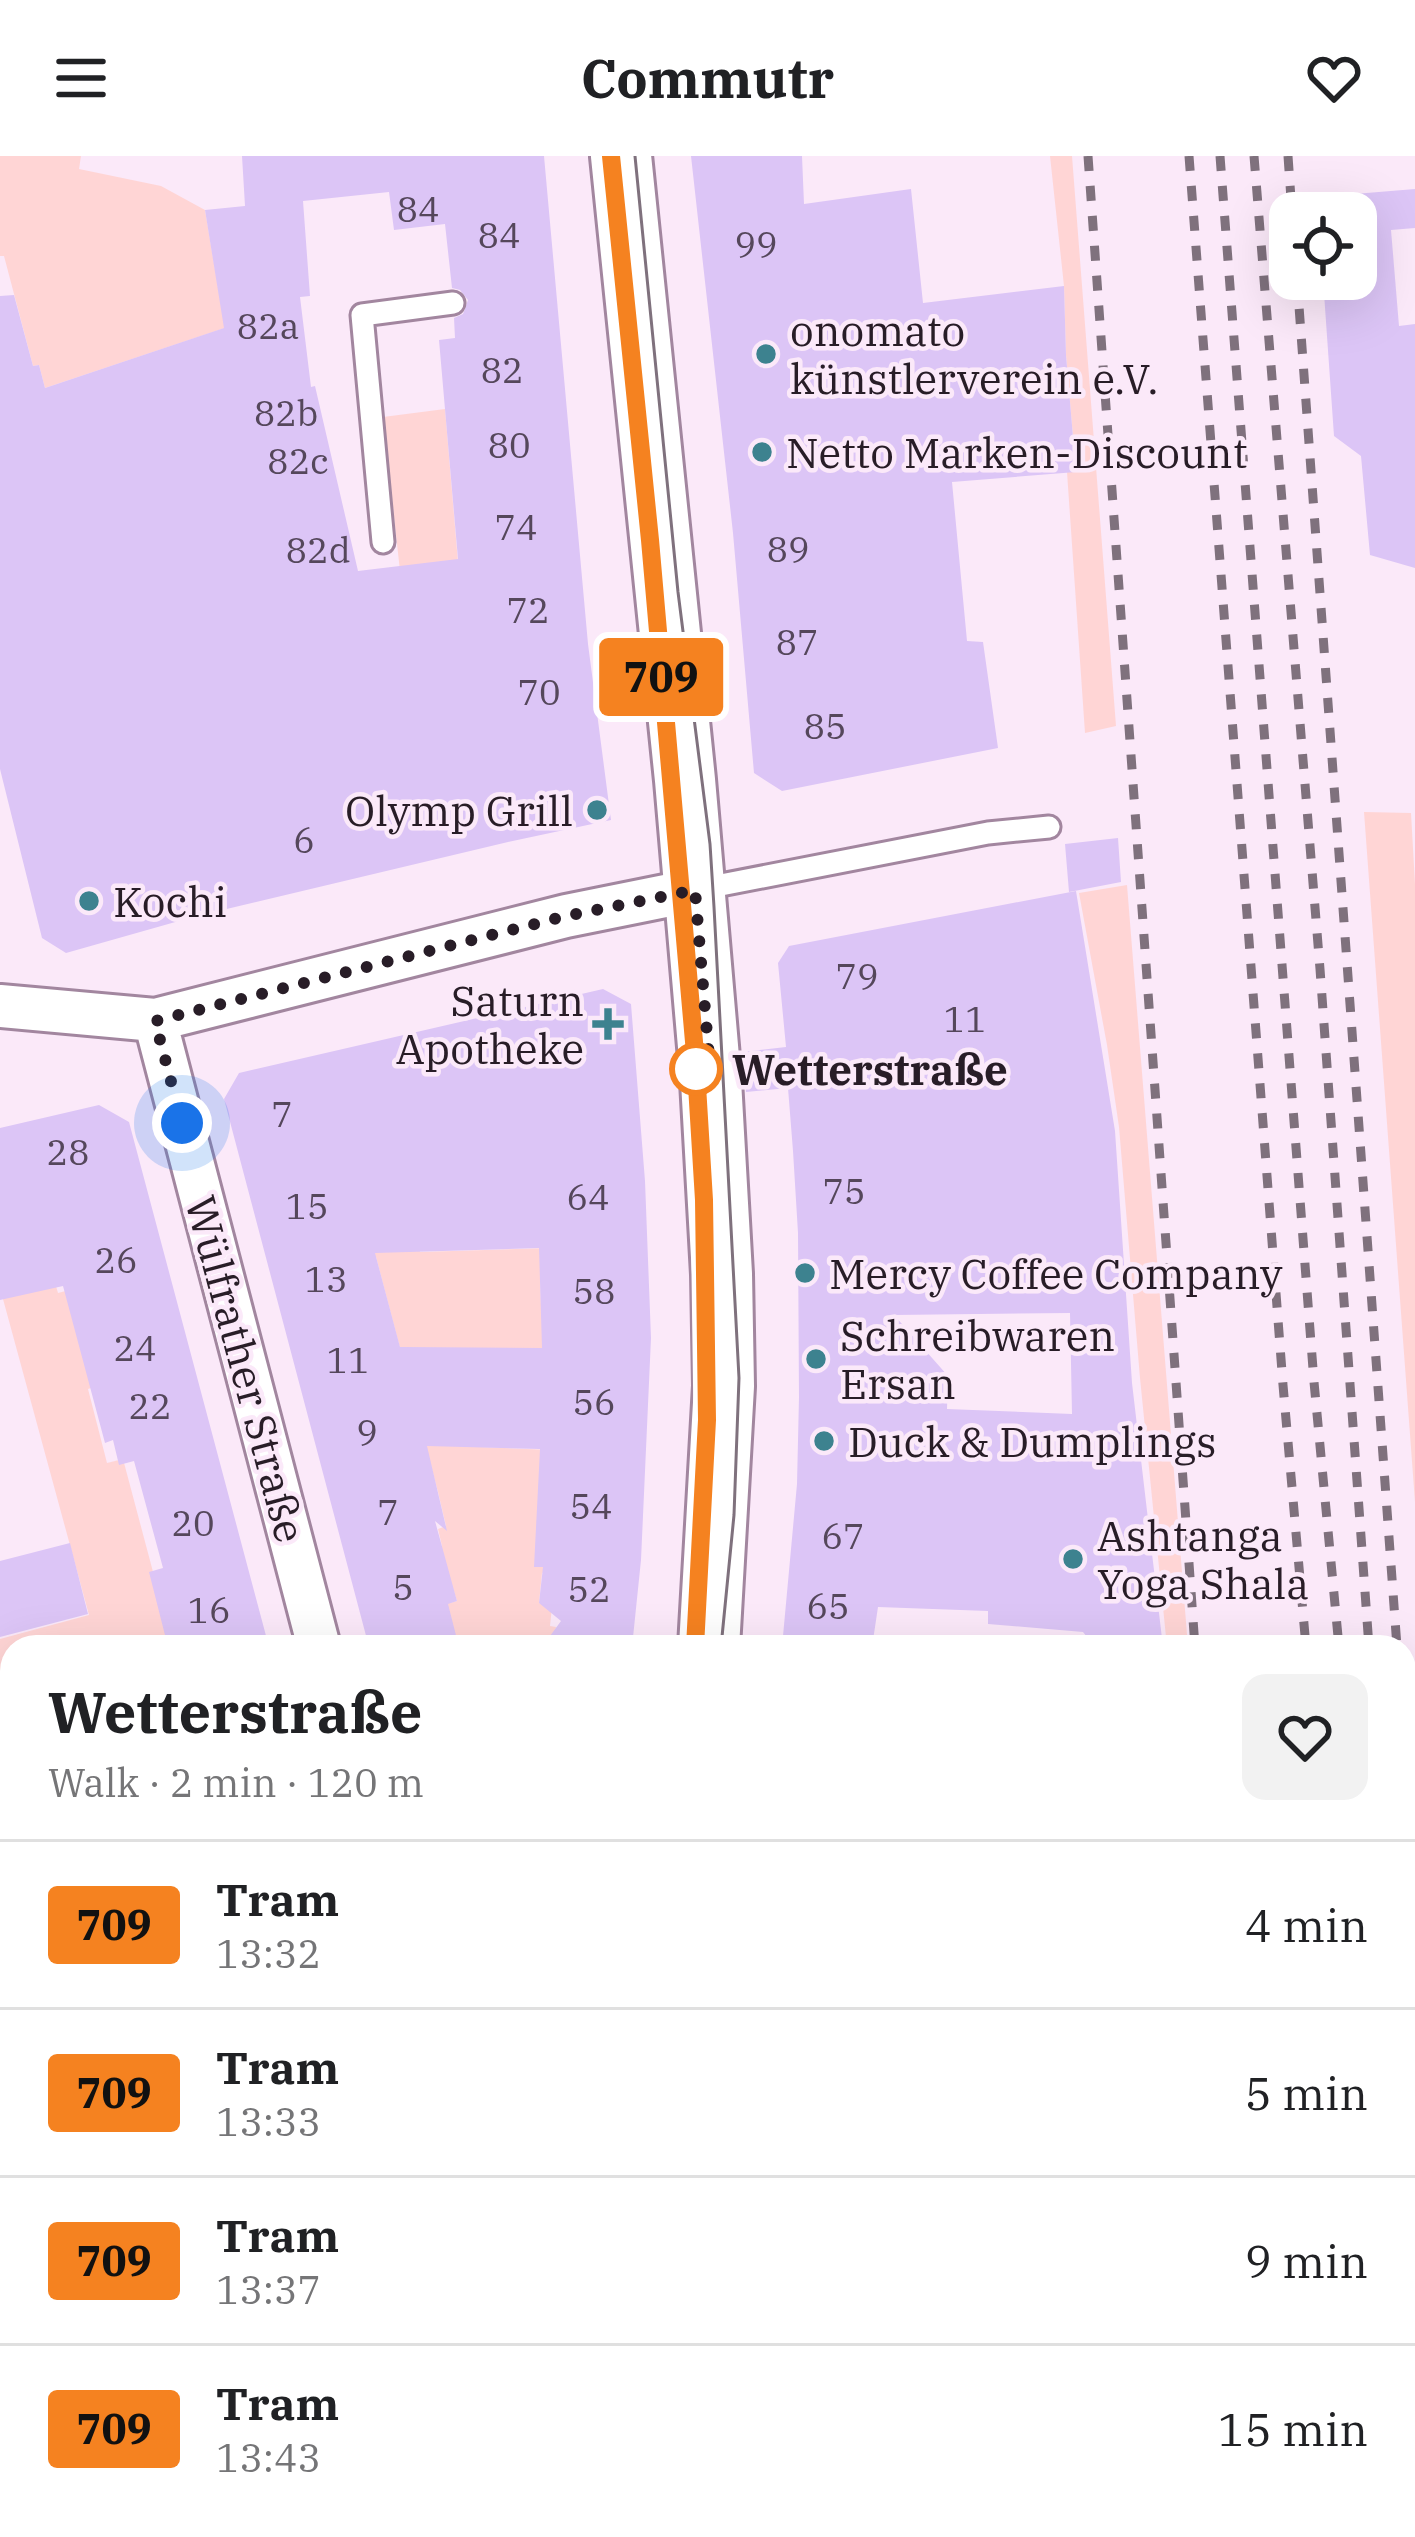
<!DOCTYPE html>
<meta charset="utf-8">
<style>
body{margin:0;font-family:"IBM Plex Serif",serif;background:#f2f2f2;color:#202124;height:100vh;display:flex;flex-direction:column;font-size:45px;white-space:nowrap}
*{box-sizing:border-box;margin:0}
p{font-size:39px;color:#757577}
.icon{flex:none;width:66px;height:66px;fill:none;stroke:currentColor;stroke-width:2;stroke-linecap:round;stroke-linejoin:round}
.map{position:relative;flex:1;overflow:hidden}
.sheet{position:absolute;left:0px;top:1479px;width:1416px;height:903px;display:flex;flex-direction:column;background:#fff;border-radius:36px 36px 0 0;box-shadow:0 12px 48px #0002}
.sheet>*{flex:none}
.badge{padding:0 24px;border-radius:9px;font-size:42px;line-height:78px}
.fabs{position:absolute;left:1269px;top:36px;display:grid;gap:24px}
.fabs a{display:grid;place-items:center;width:108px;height:108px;border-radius:24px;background:#fff;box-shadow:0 12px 48px #0002;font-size:60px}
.you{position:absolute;width:60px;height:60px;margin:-30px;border:9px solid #fff;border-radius:50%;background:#1a73e8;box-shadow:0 0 0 18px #1a73e833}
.map>.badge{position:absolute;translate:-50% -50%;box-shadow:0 0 0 6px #fff}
.round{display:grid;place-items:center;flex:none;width:126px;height:126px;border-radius:24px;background:#f2f2f2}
.head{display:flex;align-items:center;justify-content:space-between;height:204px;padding:0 48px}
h1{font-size:57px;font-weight:800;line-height:90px}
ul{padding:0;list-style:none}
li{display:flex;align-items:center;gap:36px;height:168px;padding:0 48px;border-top:3px solid #e0e0e0}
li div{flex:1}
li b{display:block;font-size:45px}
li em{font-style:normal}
li .badge{min-width:132px;font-weight:700;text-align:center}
header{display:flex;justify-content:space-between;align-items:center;height:156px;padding:0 48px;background:#fff;font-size:54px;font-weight:800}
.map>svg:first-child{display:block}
.green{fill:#ffd5d5}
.building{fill:#dcc5f6;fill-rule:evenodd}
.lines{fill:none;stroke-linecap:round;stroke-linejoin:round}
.lane-casing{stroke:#a2869f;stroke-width:27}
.street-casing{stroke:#a2869f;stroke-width:48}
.secondary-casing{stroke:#a2869f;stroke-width:66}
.lane{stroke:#fff;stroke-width:21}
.street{stroke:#fff;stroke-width:42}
.secondary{stroke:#fff;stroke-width:60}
.tram{stroke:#7f717d;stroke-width:3}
.rail{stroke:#7f717d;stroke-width:9;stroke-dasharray:15 15;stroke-linecap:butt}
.line-casing{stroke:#fff;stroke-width:27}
.line{stroke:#f58220;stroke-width:18}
.walk{stroke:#281d27;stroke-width:12;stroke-dasharray:0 21.6}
.poi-dot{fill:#3d828f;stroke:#fbe9f9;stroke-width:4.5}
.stop-dot{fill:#fff;stroke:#f58220;stroke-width:6}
.labels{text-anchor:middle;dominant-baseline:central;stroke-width:9;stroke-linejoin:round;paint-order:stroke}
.number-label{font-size:36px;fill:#55475b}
.poi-label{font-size:42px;fill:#281d27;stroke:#fbe9f9;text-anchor:start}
.stop-label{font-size:42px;font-weight:bold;fill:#281d27;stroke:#fbe9f9;text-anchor:start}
.street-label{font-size:42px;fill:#281d27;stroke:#fbe9f9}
</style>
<header><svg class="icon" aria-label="menu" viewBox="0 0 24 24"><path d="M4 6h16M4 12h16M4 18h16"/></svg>Commutr<svg class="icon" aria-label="heart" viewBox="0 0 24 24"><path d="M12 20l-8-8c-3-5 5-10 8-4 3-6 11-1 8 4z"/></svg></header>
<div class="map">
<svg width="1415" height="2381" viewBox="0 0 1415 2381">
<rect width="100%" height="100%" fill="#fbe9f9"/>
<path class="green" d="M 0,0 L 81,0 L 79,13 L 161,30 L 205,54 L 221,149 L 231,170 L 45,232 L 39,209 L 33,210 L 4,100 L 0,100 Z
M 1050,0 L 1072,0 L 1116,570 L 1085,577 L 1067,316 L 1076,316 L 1066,199 L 1064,130 Z
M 445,253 L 459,418 L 401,424 L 383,261 Z
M 1364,656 L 1411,657 L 1415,728 L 1415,1346 Z
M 1127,729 L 1188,1491 L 1167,1491 L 1140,1222 L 1119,971 L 1107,889 L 1079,737 Z
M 413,1069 L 420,1096 L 551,1092 L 540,1119 L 541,1149 L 545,1153 L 559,1192 L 472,1192 L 481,1291 L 552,1294 L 546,1415 L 542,1417 L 539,1447 L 552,1451 L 550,1470 L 556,1471 L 553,1490 L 459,1491 L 458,1488 L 446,1448 L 457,1445 L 440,1391 L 442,1390 L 438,1373 L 446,1370 L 438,1336 L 376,1101 L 366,1103 Z
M 47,1099 L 58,1137 L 77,1132 L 103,1228 L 88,1233 L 107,1307 L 123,1303 L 173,1491 L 12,1491 L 12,1735 L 3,1738 L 0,1728 L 0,1483 L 89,1459 L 0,1132 Z"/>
<path class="building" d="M 242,0 L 544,0 L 588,488 L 611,664 L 508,686 L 193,761 L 66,797 L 42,782 L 0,613 L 0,140 L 14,139 L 33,210 L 39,209 L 45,232 L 224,172 L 205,54 L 245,50 ZM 389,36 L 394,74 L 445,68 L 452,132 L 460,134 L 468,144 L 463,158 L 454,162 L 455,182 L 439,184 L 458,403 L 358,415 L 315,230 L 311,231 L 300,141 L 310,140 L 303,45 Z
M 691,0 L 802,0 L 804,48 L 911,33 L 923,147 L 1064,130 L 1066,199 L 1076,316 L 952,326 L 967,485 L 983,486 L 998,592 L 782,635 L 754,617 L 733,377 Z
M 1415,33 L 1415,72 L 1391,74 L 1399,170 L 1415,168 L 1415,412 L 1370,399 L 1361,300 L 1334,280 L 1323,123 L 1356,123 L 1356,57 L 1319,57 L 1318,41 Z
M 1118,682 L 1121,726 L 1069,736 L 1065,688 Z
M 1076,735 L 1115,975 L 1132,1227 L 1163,1491 L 1095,1491 L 1083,1476 L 988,1468 L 988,1455 L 878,1451 L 872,1491 L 782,1491 L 797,1328 L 799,1241 L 798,1077 L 793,995 L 788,932 L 746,936 L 743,896 L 786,891 L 778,807 L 789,790 ZM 1070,1157 L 1072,1258 L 947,1253 L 948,1220 L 894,1159 Z
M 603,833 L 631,848 L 645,1025 L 651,1182 L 641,1404 L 632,1491 L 542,1491 L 561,1465 L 539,1447 L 543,1411 L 534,1411 L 540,1293 L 427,1290 L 447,1375 L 435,1365 L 457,1445 L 448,1448 L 459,1491 L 369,1491 L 224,943 L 239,917 ZM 539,1092 L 542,1192 L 400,1191 L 375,1097 Z
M 99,949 L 129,966 L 269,1491 L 168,1491 L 149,1416 L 163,1412 L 134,1305 L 119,1309 L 113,1284 L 105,1287 L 63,1130 L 0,1144 L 0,972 Z
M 70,1387 L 88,1458 L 0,1481 L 0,1405 Z"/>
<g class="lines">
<defs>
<path id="lane" d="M 383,386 L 362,159 L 453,147
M 695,734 L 988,677 L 1049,671"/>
<path id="street" d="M 0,850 L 155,864 L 566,760 L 695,734
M 155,864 L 319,1491"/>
<path id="secondary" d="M 621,0 L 685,624 L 711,925 L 722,1118 L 724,1230 L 709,1491
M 474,2381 L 479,2370"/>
</defs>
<use href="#lane" class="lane-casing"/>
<use href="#street" class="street-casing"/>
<use href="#secondary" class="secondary-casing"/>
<use href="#lane" class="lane"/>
<use href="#street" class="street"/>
<use href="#secondary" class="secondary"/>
<path class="tram" d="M 611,0 L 650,384 L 695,897 L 704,1044 L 707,1264 L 695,1491
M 635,0 L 678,436 L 710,688 L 714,751 L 739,1222 L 734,1359 L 721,1491
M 464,2381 L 469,2370
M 490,2381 L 495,2370"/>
<path class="rail" d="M 1088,0 L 1195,1491
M 1189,0 L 1283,1229 L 1306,1491
M 1220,0 L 1314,1226 L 1339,1491
M 1254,0 L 1320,813 L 1369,1491
M 1288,0 L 1292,57
M 1297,123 L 1397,1491
M 1404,1591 L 1415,1719
M 1404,1873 L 1415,1969
M 1404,2165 L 1415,2230
M 1404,2321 L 1415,2365
M 1178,2381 L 1180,2370"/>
</g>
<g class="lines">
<defs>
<path id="line" d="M 611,0 L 650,384 L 695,897 L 704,1044 L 707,1264 L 695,1491"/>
</defs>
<use href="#line" class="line-casing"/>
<use href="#line" class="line"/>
<path class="walk" d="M 182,967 L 155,865 L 566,760 L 695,734 L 711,925 L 696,913"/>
</g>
<g class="poi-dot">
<circle cx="766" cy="198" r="12"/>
<circle cx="762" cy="296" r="12"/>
<circle cx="597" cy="654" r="12"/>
<circle cx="89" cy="745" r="12"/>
<path d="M602 850h12v12h12v12h-12v12h-12v-12h-12v-12h12z"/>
<circle cx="805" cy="1117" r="12"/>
<circle cx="816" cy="1203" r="12"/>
<circle cx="824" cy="1285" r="12"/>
<circle cx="1073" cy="1403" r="12"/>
</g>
<circle class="stop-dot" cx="696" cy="913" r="24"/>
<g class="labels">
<g class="number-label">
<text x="418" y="52">84</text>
<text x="499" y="78">84</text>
<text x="756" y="87">99</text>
<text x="268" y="169">82a</text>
<text x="502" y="213">82</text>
<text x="286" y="256">82b</text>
<text x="509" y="288">80</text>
<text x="298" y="304">82c</text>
<text x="516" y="370">74</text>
<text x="788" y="392">89</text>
<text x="318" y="393">82d</text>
<text x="528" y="453">72</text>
<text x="797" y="485">87</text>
<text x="539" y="535">70</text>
<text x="825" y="569">85</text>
<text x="304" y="683">6</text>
<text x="857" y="819">79</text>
<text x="965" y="862">11</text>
<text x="282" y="957">7</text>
<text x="68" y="995">28</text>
<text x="844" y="1034">75</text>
<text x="588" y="1040">64</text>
<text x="307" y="1049">15</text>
<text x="116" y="1103">26</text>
<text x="326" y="1122">13</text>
<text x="594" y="1134">58</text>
<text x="135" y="1191">24</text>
<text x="348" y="1203">11</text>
<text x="594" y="1245">56</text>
<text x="150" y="1249">22</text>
<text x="367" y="1275">9</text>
<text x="591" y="1349">54</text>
<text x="388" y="1355">7</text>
<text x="193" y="1366">20</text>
<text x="843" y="1379">67</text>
<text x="403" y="1430">5</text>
<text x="589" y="1432">52</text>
<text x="828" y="1449">65</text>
<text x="209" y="1453">16</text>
</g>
<g class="poi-label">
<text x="790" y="174">onomato<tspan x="790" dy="48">künstlerverein e.V.</tspan></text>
<text x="786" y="296">Netto Marken-Discount</text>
<text x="573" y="654" text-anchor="end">Olymp Grill</text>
<text x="113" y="745">Kochi</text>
<text x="584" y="844" text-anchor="end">Saturn<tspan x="584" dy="48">Apotheke</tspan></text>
<text x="829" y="1117">Mercy Coffee Company</text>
<text x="840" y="1179">Schreibwaren<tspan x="840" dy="48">Ersan</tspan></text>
<text x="848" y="1285">Duck &amp; Dumplings</text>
<text x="1097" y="1379">Ashtanga<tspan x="1097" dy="48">Yoga Shala</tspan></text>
</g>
<g class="stop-label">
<text x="732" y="913">Wetterstraße</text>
</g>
<g class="street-label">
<text transform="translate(246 1213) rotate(75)">Wülfrather Straße</text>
</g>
</g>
</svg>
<div class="fabs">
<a><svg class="icon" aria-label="locate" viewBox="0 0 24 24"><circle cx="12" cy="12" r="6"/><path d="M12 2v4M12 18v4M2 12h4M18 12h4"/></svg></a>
</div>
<div class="you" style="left:182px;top:967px"></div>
<b class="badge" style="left:661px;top:521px;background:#f58220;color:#111">709</b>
<section class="sheet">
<div class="head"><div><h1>Wetterstraße</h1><p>Walk · 2 min · 120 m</p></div><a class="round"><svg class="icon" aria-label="heart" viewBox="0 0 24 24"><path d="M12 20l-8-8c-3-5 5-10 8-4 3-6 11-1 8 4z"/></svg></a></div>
<ul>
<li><span class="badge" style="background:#f58220;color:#111">709</span><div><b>Tram</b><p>13:32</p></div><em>4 min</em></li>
<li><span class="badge" style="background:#f58220;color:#111">709</span><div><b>Tram</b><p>13:33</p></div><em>5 min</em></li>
<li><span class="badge" style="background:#f58220;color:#111">709</span><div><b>Tram</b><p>13:37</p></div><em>9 min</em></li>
<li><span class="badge" style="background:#f58220;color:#111">709</span><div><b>Tram</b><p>13:43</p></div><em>15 min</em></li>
</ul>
</section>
</div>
